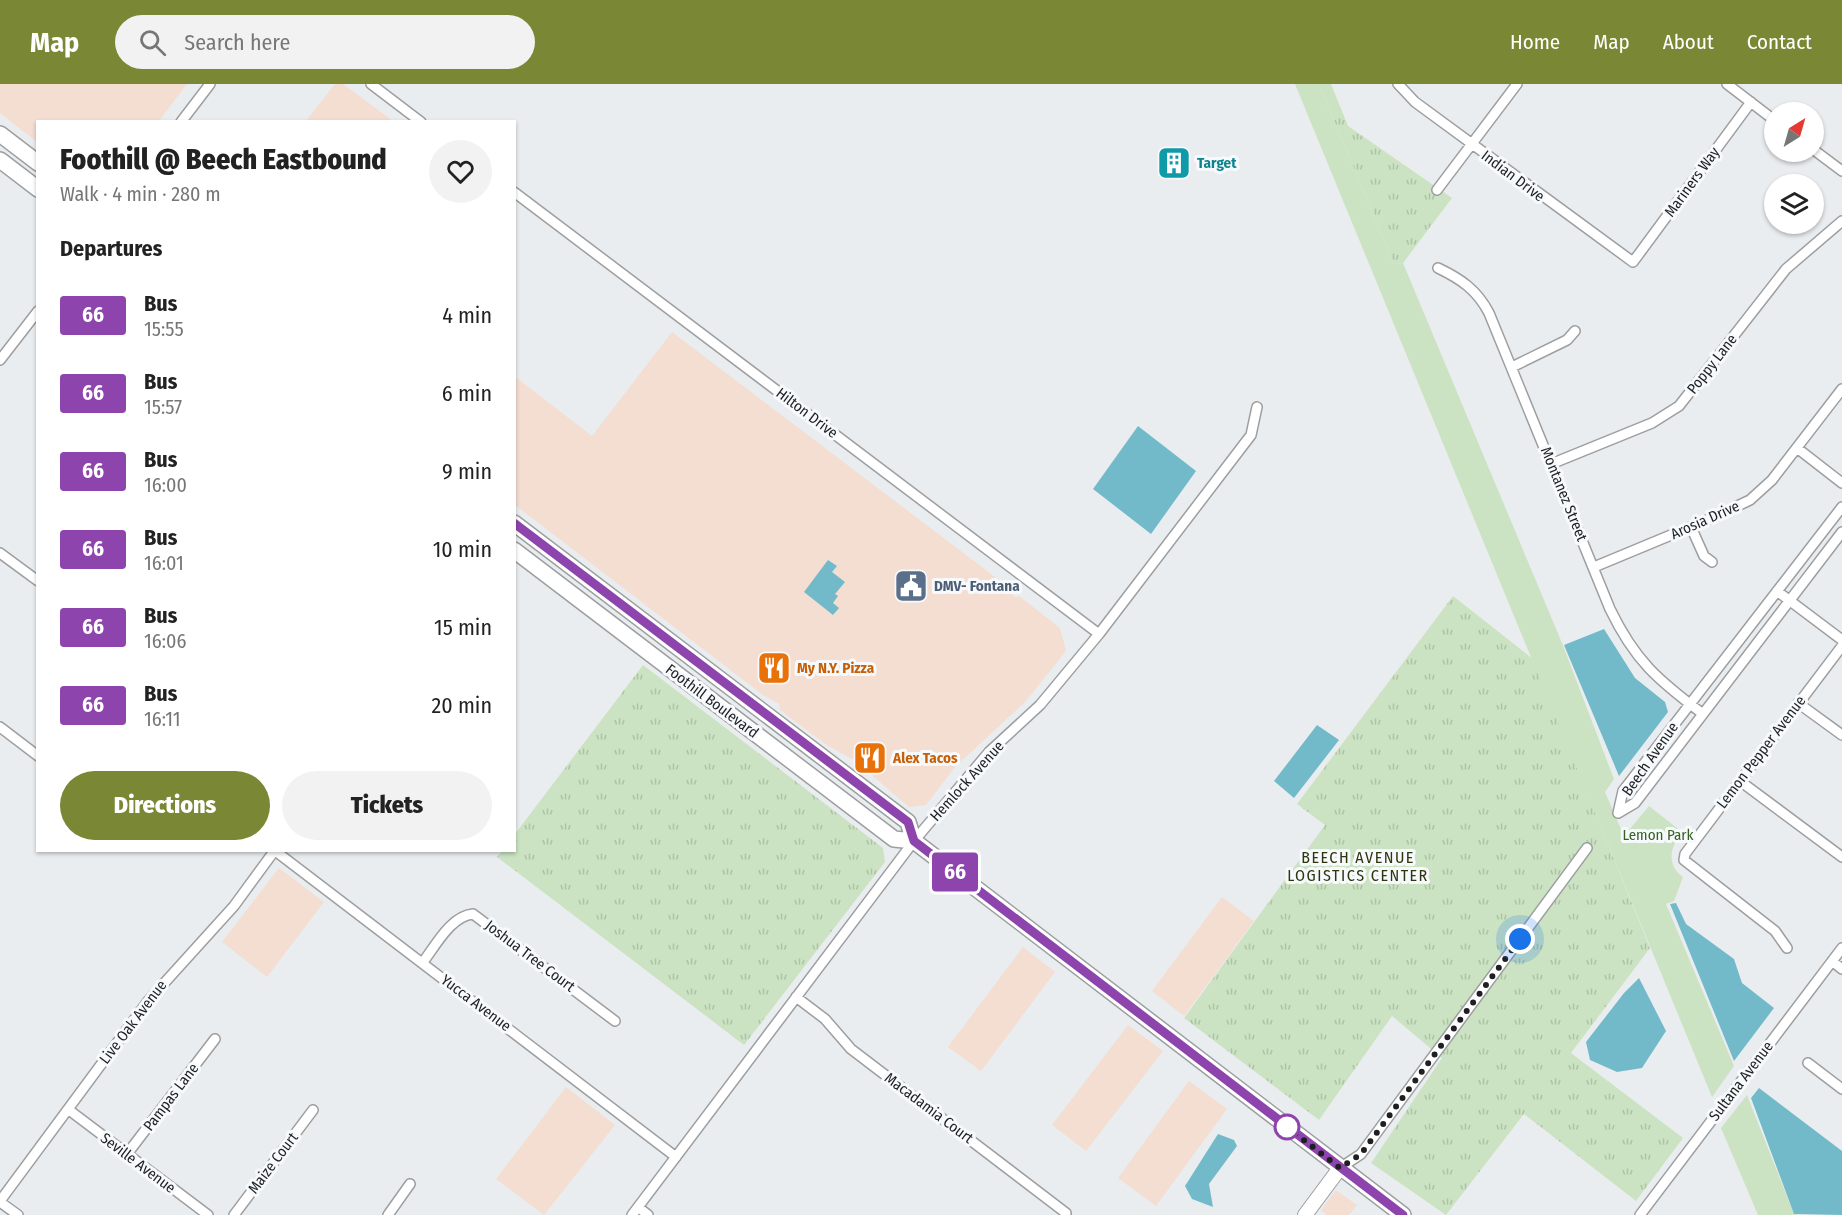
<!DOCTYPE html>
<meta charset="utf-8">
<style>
body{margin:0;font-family:"Fira Sans Condensed",sans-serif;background:#f2f2f2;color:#222;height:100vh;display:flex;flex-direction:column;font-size:22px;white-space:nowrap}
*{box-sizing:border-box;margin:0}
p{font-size:20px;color:#767676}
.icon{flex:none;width:33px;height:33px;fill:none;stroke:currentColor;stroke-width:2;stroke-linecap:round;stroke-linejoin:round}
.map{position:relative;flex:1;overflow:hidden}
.side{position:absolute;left:36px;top:36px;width:480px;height:732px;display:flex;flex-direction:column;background:#fff;border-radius:0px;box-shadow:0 2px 4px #0004}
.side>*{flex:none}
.badge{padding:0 12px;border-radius:4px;font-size:21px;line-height:39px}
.needle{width:39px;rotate:37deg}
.fabs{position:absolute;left:1764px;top:18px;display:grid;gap:12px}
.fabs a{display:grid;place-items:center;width:60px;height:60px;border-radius:50%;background:#fff;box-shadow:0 2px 4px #0004;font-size:30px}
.you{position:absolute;width:30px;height:30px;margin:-15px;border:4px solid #fff;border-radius:50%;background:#1a73e8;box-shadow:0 0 0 9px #1a73e833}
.map>.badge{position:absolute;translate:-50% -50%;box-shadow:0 0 0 3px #fff}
h2{padding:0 24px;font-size:22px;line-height:54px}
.round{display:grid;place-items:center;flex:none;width:63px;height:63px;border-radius:32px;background:#f2f2f2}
.summary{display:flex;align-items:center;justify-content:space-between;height:102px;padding:0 24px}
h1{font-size:28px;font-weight:800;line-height:45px}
.action{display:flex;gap:12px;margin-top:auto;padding:12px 24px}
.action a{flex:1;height:69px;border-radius:36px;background:#7a8735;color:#fff;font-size:24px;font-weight:800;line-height:69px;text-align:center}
.action a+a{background:#f2f2f2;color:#222}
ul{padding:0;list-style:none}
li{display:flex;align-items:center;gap:18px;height:78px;padding:0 24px}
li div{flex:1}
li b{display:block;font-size:22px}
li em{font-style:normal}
li .badge{min-width:66px;font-weight:700;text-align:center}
header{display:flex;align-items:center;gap:36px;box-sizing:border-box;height:84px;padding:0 30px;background:#7a8735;color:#fff}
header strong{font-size:28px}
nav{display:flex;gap:33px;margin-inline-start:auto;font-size:21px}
.search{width:420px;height:54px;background:#f2f2f2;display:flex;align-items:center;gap:15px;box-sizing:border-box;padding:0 21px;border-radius:33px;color:#767676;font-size:22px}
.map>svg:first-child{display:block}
.commercial{fill:#f4ddd1}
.grass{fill:url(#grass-tufts)}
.park{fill:#cbe3c2}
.water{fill:#72baca}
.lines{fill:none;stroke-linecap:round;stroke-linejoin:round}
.minor-casing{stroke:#9c9ea0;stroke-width:12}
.secondary-casing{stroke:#9c9ea0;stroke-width:16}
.primary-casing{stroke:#9c9ea0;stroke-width:18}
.minor{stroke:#fff;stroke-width:9}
.secondary{stroke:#fff;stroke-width:14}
.primary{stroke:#fff;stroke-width:15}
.line-casing{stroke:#fff;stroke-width:14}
.line{stroke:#8e44ad;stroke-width:9}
.walk{stroke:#1e1f20;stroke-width:6;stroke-dasharray:0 10.8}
.stop-dot{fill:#fff;stroke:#8e44ad;stroke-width:3}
.labels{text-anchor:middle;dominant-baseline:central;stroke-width:6;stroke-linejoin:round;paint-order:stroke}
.culture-label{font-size:15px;font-weight:bold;fill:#0d838f;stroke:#f7fafc;text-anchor:start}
.street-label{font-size:15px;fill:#1e1f20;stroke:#f7fafc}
.service-label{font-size:15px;font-weight:bold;fill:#4e5e75;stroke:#f7fafc;text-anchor:start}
.food-label{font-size:15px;font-weight:bold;fill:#c56008;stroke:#f7fafc;text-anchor:start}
.park-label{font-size:15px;fill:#366121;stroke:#f7fafc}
.neighbourhood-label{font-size:16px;letter-spacing:1.5px;fill:#2f360e;stroke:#f7fafc}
</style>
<header>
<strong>Map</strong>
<div class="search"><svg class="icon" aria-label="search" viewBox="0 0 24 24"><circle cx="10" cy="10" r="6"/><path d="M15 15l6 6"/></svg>Search here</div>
<nav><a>Home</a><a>Map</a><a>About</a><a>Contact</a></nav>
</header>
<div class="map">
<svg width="1842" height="1131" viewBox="0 0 1842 1131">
<defs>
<pattern id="grass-tufts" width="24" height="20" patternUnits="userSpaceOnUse" patternTransform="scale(1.5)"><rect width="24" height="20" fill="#cbe3c2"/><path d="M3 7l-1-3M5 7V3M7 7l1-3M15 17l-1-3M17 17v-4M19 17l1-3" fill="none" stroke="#aec2a6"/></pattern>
</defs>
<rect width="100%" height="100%" fill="#eaedef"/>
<path class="commercial" d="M 0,0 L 187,0 L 159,37 L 38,38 L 37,58 L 0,29 Z
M 335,0 L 343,0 L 393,37 L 306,37 Z
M 672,248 L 999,496 L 1000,501 L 1015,513 L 1019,512 L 1060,544 L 1066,567 L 1026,617 L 955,683 L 926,721 L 909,723 L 854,676 L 828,662 L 780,626 L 779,620 L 763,611 L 515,421 L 514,292 L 592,352 Z
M 279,784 L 324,818 L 267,893 L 222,858 Z
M 1222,813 L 1254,837 L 1184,932 L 1152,907 Z
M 1023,863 L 1055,888 L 981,987 L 948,963 Z
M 1128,941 L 1163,967 L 1086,1067 L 1052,1041 Z
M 1189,997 L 1227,1025 L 1156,1122 L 1118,1094 Z
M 566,1003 L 615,1041 L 544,1131 L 496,1095 Z
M 1336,1106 L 1357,1121 L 1349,1131 L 1327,1131 L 1321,1126 Z"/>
<path class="grass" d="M 1319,0 L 1331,0 L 1348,42 L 1452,114 L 1403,179 L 1394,180 Z
M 1453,512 L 1533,575 L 1650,864 L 1571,969 L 1683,1054 L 1636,1117 L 1524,1030 L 1446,1131 L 1371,1079 L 1442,974 L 1392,932 L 1319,1036 L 1184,934 L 1325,741 L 1297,720 Z
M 643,581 L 883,764 L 885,778 L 744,961 L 497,773 L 502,767 L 514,766 L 515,750 Z"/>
<path class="park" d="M 1295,0 L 1319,0 L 1394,180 L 1403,179 L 1562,559 L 1614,695 L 1605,708 L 1624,752 L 1649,722 L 1682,748 C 1670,763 1666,781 1683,793 L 1674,817 L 1666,820 L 1734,982 L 1712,1013 Z
M 1747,1011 L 1794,1130 L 1798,1131 L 1758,1131 L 1721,1044 Z"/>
<path class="water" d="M 1138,342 L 1196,387 L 1151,450 L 1093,405 Z
M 828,476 L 837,482 L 832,488 L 845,498 L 835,510 L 838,512 L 833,519 L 839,524 L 833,531 L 804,508 Z
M 1604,545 L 1635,594 L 1665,618 L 1668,628 L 1619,692 L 1564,561 Z
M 1317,641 L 1339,656 L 1294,714 L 1274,697 Z
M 1676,819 L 1686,840 L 1734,875 L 1742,899 L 1774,924 L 1734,977 L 1670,820 Z
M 1639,894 L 1666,947 L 1642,984 L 1617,988 L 1590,976 L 1586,958 L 1624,909 Z
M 1759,1004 L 1842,1067 L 1842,1131 L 1794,1130 L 1751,1014 Z
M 1218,1050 L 1234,1056 L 1237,1062 L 1209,1100 L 1213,1123 L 1192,1115 L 1185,1102 Z"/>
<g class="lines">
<defs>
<path id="minor" d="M 371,0 L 421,38
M 1398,0 L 1415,18 L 1633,178 L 1751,18
M 1727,0 L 1774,36
M 181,38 L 210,0
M 1814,66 L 1842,87
M 1437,106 L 1517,0
M 514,108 L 1099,550
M 1438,184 C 1461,195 1477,206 1489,229 L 1610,525 C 1635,577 1658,596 1703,630
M 0,276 L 38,227
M 1512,283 L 1567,256 L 1575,247
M 1797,364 L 1842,399
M 1551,380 L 1652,339 L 1679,322 L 1786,185 L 1842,137
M 1691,443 L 1704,472 L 1712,478
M 0,469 L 38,497
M 1594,483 L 1712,434 L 1750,416 L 1772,396 L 1842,305
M 1777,507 L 1842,556
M 1798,619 L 1842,651
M 0,643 L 38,672
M 1740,697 L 1842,773
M 1618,729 L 1623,707 L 1842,423
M 1618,729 L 1635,719 L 1842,448
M 274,766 L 676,1073
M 1787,864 L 1775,847 L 1684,776 L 1685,770 L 1842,562
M 1832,877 L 1842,885
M 423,878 C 436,861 451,832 473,830 L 615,937
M 796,913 L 825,935 L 851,965 L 1066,1129
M 1808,979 L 1842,1005
M 69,1026 L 208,1131
M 127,1070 L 215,955
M 1340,1084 L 1361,1070 L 1587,764
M 0,1117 L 148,917 L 234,822 L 275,766
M 0,1118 L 18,1131
M 638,1123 L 648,1131
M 234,1131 L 313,1026
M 388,1131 L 410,1100
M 632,1131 L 914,757 L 989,668 L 1040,621 L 1099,550 L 1251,351 L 1257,323
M 1640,1131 L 1842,864"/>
<path id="secondary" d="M 1305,1131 L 1340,1084"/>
<path id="primary" d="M 0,50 L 38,79
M 0,76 L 38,105
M 514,439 L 908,738 L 914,757 L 1403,1131
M 514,466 L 894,755 L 914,757"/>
</defs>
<use href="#minor" class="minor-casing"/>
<use href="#secondary" class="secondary-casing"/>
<use href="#primary" class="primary-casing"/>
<use href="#minor" class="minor"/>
<use href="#secondary" class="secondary"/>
<use href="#primary" class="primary"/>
</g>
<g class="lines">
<defs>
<path id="line" d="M 514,439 L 908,738 L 914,757 L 1403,1131"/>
</defs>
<use href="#line" class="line-casing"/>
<use href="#line" class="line"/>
<path class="walk" d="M 1287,1043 L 1340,1084 L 1361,1070 L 1520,855"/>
</g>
<defs>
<symbol id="building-square" viewBox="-11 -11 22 22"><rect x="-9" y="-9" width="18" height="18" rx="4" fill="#0f9aa8" stroke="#f7fafc"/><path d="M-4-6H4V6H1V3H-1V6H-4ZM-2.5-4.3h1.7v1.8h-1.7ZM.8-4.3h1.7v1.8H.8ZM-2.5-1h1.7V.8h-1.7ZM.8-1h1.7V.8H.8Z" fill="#fff"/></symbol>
<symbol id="civic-square" viewBox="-11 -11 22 22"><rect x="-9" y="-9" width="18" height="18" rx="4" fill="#5c6f8a" stroke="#f7fafc"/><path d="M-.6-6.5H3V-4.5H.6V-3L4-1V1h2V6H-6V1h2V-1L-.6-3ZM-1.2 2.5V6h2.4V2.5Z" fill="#fff"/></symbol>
<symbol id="restaurant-square" viewBox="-11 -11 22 22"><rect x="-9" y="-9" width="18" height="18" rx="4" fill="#e8710a" stroke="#f7fafc"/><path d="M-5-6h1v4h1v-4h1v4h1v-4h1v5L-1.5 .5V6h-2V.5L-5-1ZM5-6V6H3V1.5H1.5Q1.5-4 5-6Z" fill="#fff"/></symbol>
</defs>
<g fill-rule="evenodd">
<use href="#building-square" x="1155" y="60" width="38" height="38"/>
<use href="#civic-square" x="892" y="483" width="38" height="38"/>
<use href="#restaurant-square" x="755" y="565" width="38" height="38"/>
<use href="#restaurant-square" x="851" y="655" width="38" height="38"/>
</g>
<circle class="stop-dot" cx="1287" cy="1043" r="12"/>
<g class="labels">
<g class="culture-label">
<text x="1197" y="79">Target</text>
</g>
<g class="street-label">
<text transform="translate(1513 92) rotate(37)">Indian Drive</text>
<text transform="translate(1692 98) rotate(-54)">Mariners Way</text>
<text transform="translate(1712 280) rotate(-52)">Poppy Lane</text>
<text transform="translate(807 329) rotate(37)">Hilton Drive</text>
<text transform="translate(1564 410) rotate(68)">Montanez Street</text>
<text transform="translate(1705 436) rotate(-24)">Arosia Drive</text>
<text transform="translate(712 617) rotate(37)">Foothill Boulevard</text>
<text transform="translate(1761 668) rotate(-53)">Lemon Pepper Avenue</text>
<text transform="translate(1650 675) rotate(-55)">Beech Avenue</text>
<text transform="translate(967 697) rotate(-48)">Hemlock Avenue</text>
<text transform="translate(530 872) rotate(37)">Joshua Tree Court</text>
<text transform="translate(476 919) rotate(37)">Yucca Avenue</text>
<text transform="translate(133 938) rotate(-53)">Live Oak Avenue</text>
<text transform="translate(1741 997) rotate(-53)">Sultana Avenue</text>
<text transform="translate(171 1013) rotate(-53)">Pampas Lane</text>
<text transform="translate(929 1024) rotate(37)">Macadamia Court</text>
<text transform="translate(138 1079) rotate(37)">Seville Avenue</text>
<text transform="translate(273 1079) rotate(-53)">Maize Court</text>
</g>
<g class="service-label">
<text x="934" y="502">DMV- Fontana</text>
</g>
<g class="food-label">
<text x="797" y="584">My N.Y. Pizza</text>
<text x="893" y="674">Alex Tacos</text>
</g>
<g class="park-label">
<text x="1658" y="751">Lemon Park</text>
</g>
<g class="neighbourhood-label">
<text x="1358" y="773">BEECH AVENUE<tspan x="1358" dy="18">LOGISTICS CENTER</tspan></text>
</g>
</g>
</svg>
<div class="fabs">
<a><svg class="needle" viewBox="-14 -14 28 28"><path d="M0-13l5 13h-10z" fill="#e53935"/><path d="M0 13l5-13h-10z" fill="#767676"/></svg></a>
<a><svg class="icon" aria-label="layers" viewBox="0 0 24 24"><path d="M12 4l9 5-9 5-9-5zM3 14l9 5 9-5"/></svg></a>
</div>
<div class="you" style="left:1520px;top:855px"></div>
<b class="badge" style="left:955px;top:788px;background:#8e44ad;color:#fff">66</b>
<section class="side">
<div class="summary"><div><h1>Foothill @ Beech Eastbound</h1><p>Walk · 4 min · 280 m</p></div><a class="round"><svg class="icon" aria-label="heart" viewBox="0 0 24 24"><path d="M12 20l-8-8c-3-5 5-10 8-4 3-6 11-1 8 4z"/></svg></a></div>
<h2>Departures</h2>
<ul>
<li><span class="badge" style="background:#8e44ad;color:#fff">66</span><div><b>Bus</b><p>15:55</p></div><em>4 min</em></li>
<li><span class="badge" style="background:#8e44ad;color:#fff">66</span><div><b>Bus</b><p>15:57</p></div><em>6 min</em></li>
<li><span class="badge" style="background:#8e44ad;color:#fff">66</span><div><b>Bus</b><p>16:00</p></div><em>9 min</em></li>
<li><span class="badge" style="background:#8e44ad;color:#fff">66</span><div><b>Bus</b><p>16:01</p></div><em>10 min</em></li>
<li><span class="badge" style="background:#8e44ad;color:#fff">66</span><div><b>Bus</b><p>16:06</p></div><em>15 min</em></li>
<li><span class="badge" style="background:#8e44ad;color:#fff">66</span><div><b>Bus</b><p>16:11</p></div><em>20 min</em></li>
</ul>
<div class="action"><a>Directions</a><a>Tickets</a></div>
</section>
</div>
